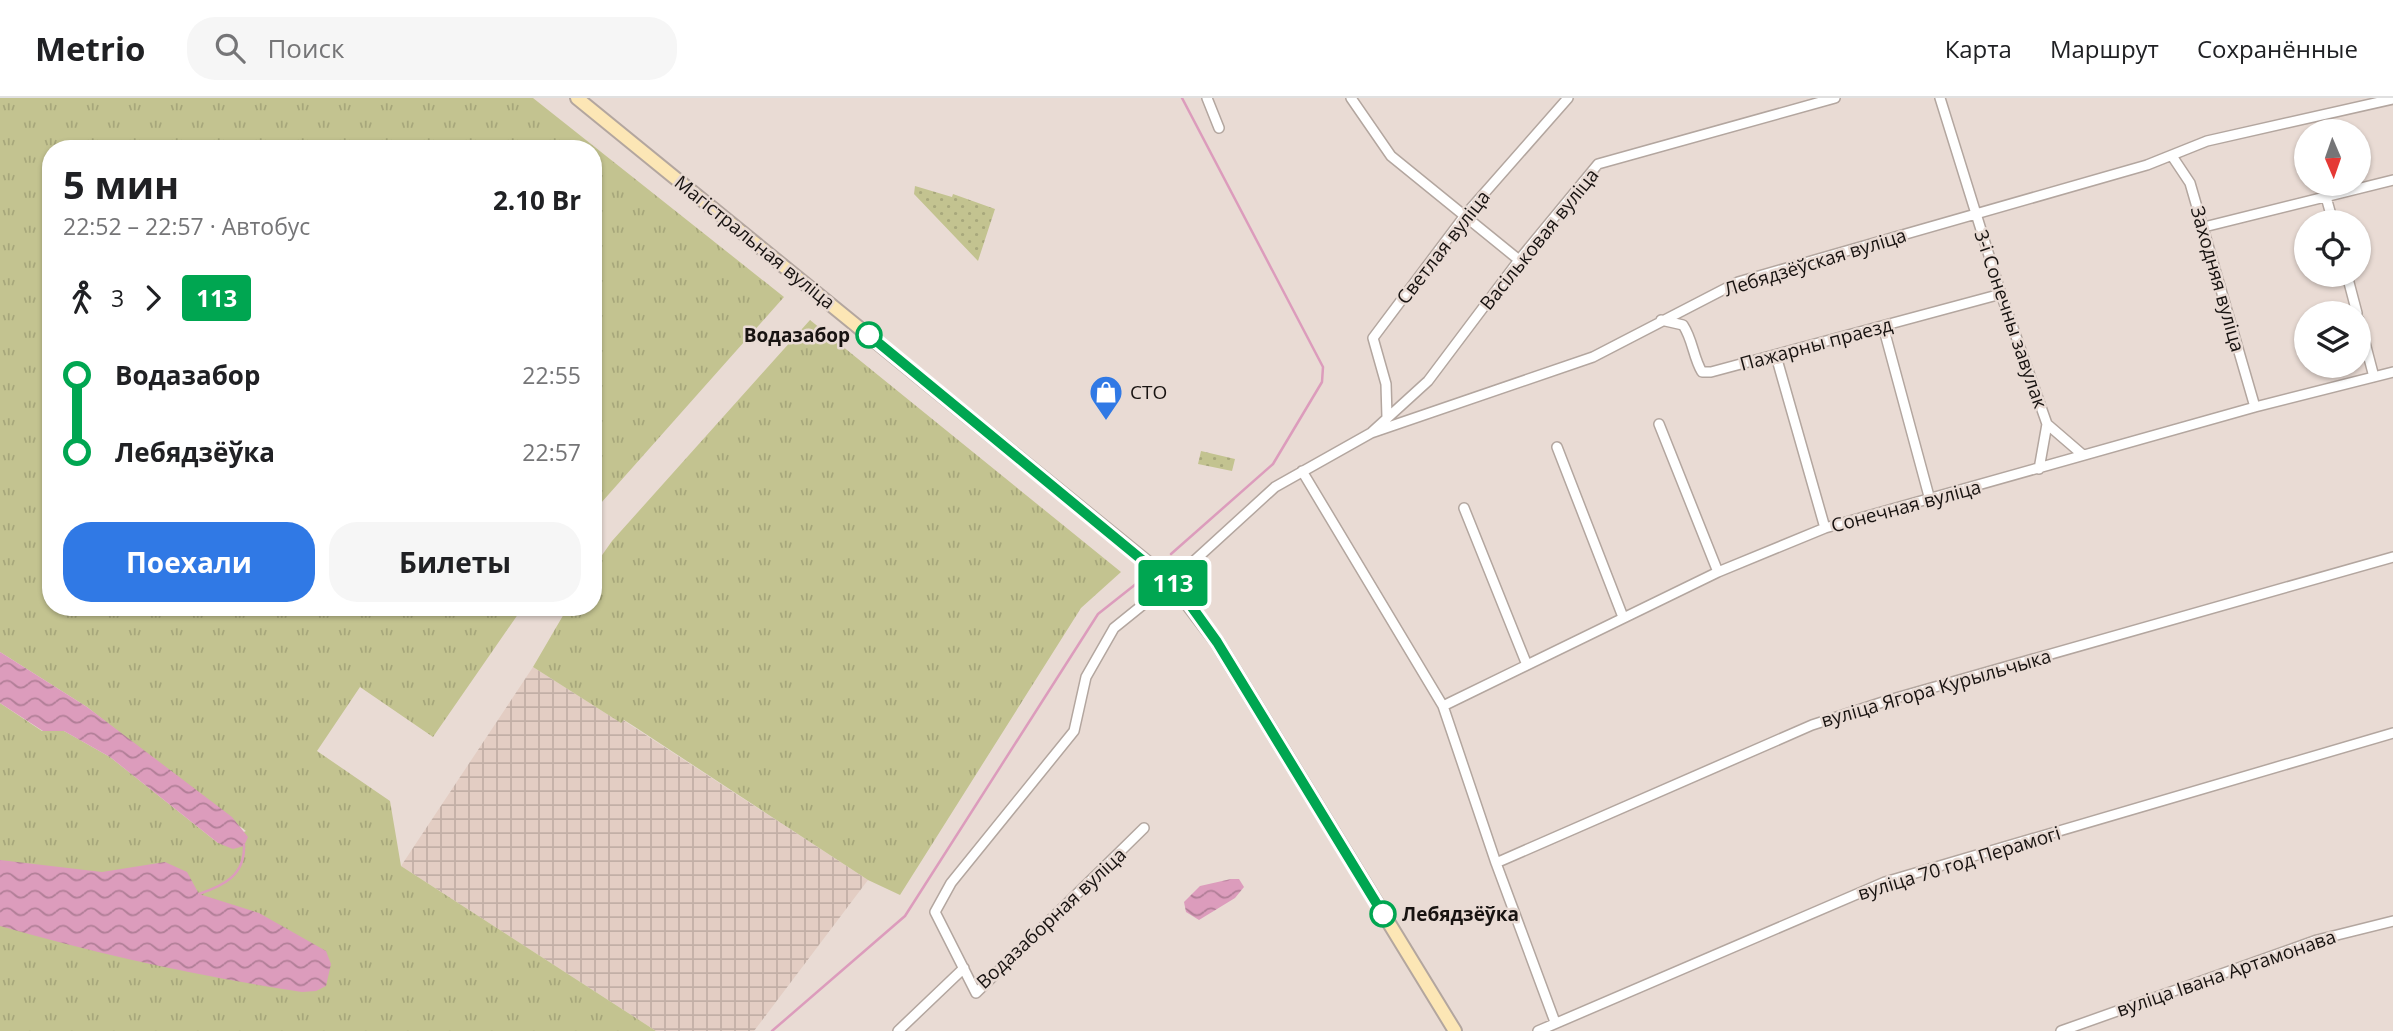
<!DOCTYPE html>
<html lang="ru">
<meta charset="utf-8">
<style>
body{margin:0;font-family:"Open Sans",sans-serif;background:#f6f6f6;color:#202124;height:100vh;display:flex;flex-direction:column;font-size:26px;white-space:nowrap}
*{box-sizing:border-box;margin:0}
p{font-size:23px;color:#757577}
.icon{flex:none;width:38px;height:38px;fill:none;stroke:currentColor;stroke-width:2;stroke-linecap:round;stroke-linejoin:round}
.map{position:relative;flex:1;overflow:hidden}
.sheet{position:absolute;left:42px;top:42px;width:560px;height:476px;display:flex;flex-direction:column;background:#fff;border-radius:28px;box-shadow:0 2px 5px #0004}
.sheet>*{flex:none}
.badge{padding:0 14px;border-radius:5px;font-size:24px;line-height:46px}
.needle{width:46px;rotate:178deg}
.tools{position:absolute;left:2294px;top:21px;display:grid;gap:14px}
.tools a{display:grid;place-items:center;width:77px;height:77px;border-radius:50%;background:#fff;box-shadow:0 2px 5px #0004;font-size:35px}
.map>.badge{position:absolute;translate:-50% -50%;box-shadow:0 0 0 4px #fff}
.legs{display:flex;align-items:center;gap:10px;height:77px;padding:0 21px;font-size:23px}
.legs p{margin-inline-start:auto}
.headline{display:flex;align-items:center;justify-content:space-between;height:119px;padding:0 21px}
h1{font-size:38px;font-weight:700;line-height:52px}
.action{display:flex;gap:14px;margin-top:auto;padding:14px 21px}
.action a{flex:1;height:80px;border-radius:28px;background:#3079e5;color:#fff;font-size:28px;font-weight:700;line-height:80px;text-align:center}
.action a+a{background:#f6f6f6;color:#202124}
ul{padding:0 21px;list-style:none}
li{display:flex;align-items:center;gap:24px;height:77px;font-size:26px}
li i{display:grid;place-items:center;width:10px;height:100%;margin:0 9px;background:currentColor}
li i::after{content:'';width:18px;height:18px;margin:-9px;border:5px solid;border-radius:50%;background:#fff}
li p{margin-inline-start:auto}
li:first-child i{background:linear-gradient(#0000 50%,currentColor 0)}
li:last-child i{background:linear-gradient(currentColor 50%,#0000 0)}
header{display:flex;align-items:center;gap:42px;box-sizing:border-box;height:98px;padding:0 35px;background:#fff;border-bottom:2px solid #e0e0e0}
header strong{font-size:33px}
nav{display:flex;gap:38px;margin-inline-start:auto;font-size:24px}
.search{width:490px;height:63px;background:#f6f6f6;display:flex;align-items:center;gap:18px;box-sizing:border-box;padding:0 24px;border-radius:28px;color:#757577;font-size:26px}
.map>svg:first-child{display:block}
.industrial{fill:url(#industrial-grid)}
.grass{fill:url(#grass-tufts)}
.park{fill:url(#park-dots)}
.water{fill:url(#water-waves)}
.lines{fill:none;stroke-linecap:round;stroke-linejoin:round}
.stream{stroke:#dc9cbc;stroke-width:2.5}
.street-casing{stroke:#b3a69f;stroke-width:12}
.secondary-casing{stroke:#b3a69f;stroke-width:16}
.street{stroke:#fff;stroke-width:9}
.secondary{stroke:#fce6b5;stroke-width:12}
.line-1-casing{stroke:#fff;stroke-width:16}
.line-1{stroke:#00a651;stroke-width:10}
.stop-1-dot{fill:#fff;stroke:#00a651;stroke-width:3.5}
.labels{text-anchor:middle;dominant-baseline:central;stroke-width:5;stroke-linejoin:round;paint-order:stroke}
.street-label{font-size:19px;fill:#181311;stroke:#e9dbd4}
.stop-label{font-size:19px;font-weight:bold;fill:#181311;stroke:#e9dbd4;text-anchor:end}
.poi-label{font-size:19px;fill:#181311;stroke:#e9dbd4;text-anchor:start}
</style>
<header>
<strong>Metrio</strong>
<div class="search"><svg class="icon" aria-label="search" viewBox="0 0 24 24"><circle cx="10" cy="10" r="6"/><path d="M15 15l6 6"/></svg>Поиск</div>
<nav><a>Карта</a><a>Маршрут</a><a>Сохранённые</a></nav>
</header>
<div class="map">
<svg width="2393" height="933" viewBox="0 0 2393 933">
<defs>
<pattern id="industrial-grid" width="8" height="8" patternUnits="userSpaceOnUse" patternTransform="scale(1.75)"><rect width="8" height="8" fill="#e3cdc3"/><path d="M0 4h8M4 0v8" fill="none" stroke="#c2afa6"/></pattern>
<pattern id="grass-tufts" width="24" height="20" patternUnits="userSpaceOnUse" patternTransform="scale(1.75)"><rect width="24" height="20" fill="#c3c390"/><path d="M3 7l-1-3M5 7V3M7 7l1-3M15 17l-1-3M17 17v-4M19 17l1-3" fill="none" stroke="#a7a77b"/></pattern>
<pattern id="park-dots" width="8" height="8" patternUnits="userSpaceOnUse" patternTransform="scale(1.75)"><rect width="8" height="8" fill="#c3c390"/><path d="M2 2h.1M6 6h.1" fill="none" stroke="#a7a77b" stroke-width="1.8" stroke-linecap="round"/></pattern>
<pattern id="water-waves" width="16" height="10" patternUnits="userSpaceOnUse" patternTransform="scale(1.75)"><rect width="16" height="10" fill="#dc9cbc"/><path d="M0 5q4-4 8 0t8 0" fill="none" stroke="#b17e97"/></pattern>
</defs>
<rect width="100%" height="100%" fill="#e9dbd4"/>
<path class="industrial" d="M 533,569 L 621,625 L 623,622 L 632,628 L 868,782 L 754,933 L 656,933 L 401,768 Z"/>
<path class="grass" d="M 0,0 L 533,0 L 784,199 L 593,414 L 593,51 L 51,51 L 51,509 L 523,509 L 433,639 L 360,589 L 317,653 L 390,703 L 401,768 L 656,933 L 0,933 L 0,605 L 42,633 L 64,633 L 110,659 L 218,745 L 246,733 L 87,609 L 0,554 Z
M 810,222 L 1121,474 L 1081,510 L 900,797 L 868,782 L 632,627 L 624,622 L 621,625 L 533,569 L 568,509 L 593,509 L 593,470 L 612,443 Z"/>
<path class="park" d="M 915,88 L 952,99 L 953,96 L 995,111 L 978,163 L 914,96 Z
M 1201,353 L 1235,361 L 1232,373 L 1198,366 Z"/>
<path class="water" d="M 0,554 L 87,609 L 232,719 L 248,739 L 244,748 L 233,751 L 218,745 L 110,659 L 64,633 L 43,633 L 0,605 Z
M 0,762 L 102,774 L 165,764 L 187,774 L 199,796 L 259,815 L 326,853 L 331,866 L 326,888 L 316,893 L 302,894 C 197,878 102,857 0,828 Z
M 1231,781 L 1239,781 L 1244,789 L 1235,800 L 1199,822 L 1186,814 L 1184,804 L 1200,788 Z"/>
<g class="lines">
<path class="stream" d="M 1171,456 L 1273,366 L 1322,284 L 1323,269 L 1182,0
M 199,796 C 225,787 245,777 244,747
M 772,933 L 905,818 L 1098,516 L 1146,478"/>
<defs>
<path id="street" d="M 1207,0 L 1219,30
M 1351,0 L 1391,58 L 1519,162
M 1940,0 L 2001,196 L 2047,326 L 2039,371
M 2172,58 L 2190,85 L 2255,309
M 2326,99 L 2333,124
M 2204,129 L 2393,82
M 2347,177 L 2357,215
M 1661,222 L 1683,227 C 1693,242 1693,259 1702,274 L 1711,274 L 2001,196
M 2359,222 L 2374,279
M 1883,228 L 1930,402
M 1776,258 L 1825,430
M 1387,319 L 1386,286 L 1373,240 L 1466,116 L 1568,0
M 1659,326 L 1718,474
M 2047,326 L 2083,357
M 1372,334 L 1428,283 L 1519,162 L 1598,66 L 1835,0
M 1557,349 L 1623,519
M 1302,373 L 1443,608 L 1496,765 L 1555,924
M 1464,410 L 1527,567
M 1443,608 L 1718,474 L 1825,430 L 2255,309 L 2393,274
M 1144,730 L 976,895 L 935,814 L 951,785 L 1074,633 L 1086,579 L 1114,530 L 1171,484 L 1275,389 L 1371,335 L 1593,259 L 1738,184 L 2147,67 L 2207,43 L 2393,1
M 1496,765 L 1812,627 L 1889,602 L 2393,459
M 898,933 L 964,870
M 1538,933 L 1885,784 L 2393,635
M 2061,933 L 2317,842 L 2393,823"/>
<path id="secondary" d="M 577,0 L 1171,484 L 1217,544 L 1455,933"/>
</defs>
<use href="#street" class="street-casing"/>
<use href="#secondary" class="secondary-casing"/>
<use href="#street" class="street"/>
<use href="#secondary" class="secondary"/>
</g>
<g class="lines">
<defs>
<path id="line-1" d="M 869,237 L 1181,494 L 1217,544 L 1383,816"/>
</defs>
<use href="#line-1" class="line-1-casing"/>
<use href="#line-1" class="line-1"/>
</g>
<defs>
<symbol id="shop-pin" viewBox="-11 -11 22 30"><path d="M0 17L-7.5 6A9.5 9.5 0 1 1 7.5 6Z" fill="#3079e5" stroke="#e9dbd4"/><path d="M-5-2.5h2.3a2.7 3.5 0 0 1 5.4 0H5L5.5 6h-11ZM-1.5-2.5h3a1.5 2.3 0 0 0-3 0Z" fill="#fff"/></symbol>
</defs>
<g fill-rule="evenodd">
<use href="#shop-pin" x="1087" y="275" width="38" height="52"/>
</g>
<g class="stop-1-dot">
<circle cx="869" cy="237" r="12"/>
<circle cx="1383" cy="816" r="12"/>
</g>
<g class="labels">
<g class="street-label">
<text transform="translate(1539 141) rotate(-51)">Васільковая вуліца</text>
<text transform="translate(755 144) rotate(39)">Магістральная вуліца</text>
<text transform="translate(1443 149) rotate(-52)">Светлая вуліца</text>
<text transform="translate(1815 164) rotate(-17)">Лебядзёўская вуліца</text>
<text transform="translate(2218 181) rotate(74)">Заходняя вуліца</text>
<text transform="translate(2011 221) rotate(71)">3-і Сонечны завулак</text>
<text transform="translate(1816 246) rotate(-15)">Пажарны праезд</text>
<text transform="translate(1906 408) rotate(-15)">Сонечная вуліца</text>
<text transform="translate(1936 590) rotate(-16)">вуліца Ягора Курыльчыка</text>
<text transform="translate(1959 765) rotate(-17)">вуліца 70 год Перамогі</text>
<text transform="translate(1051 820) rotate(-43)">Водазаборная вуліца</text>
<text transform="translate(2226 875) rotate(-19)">вуліца Івана Артамонава</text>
</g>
<g class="stop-label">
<text x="850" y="237">Водазабор</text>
<text x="1402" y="816" text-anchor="start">Лебядзёўка</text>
</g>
<g class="poi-label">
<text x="1130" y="294">СТО</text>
</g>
</g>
</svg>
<div class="tools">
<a><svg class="needle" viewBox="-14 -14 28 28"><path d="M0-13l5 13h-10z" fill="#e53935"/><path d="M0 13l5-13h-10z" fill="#757577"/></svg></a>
<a><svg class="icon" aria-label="locate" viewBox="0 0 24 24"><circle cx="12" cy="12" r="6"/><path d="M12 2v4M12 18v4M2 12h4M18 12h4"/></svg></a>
<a><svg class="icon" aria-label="layers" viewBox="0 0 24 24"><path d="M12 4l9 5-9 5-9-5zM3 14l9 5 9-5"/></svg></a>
</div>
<b class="badge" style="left:1173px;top:485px;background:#00a651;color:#fff">113</b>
<section class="sheet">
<div class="headline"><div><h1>5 мин</h1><p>22:52 – 22:57 · Автобус</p></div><b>2.10 Br</b></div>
<div class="legs"><svg class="icon" aria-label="walk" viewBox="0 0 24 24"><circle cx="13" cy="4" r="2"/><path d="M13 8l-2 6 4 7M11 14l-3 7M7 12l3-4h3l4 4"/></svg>3<svg class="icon" aria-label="forward" viewBox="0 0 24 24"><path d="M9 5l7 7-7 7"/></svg><b class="badge" style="background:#00a651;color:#fff">113</b></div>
<ul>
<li><i style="color:#00a651"></i><b>Водазабор</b><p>22:55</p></li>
<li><i style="color:#00a651"></i><b>Лебядзёўка</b><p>22:57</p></li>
</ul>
<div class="action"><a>Поехали</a><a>Билеты</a></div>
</section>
</div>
